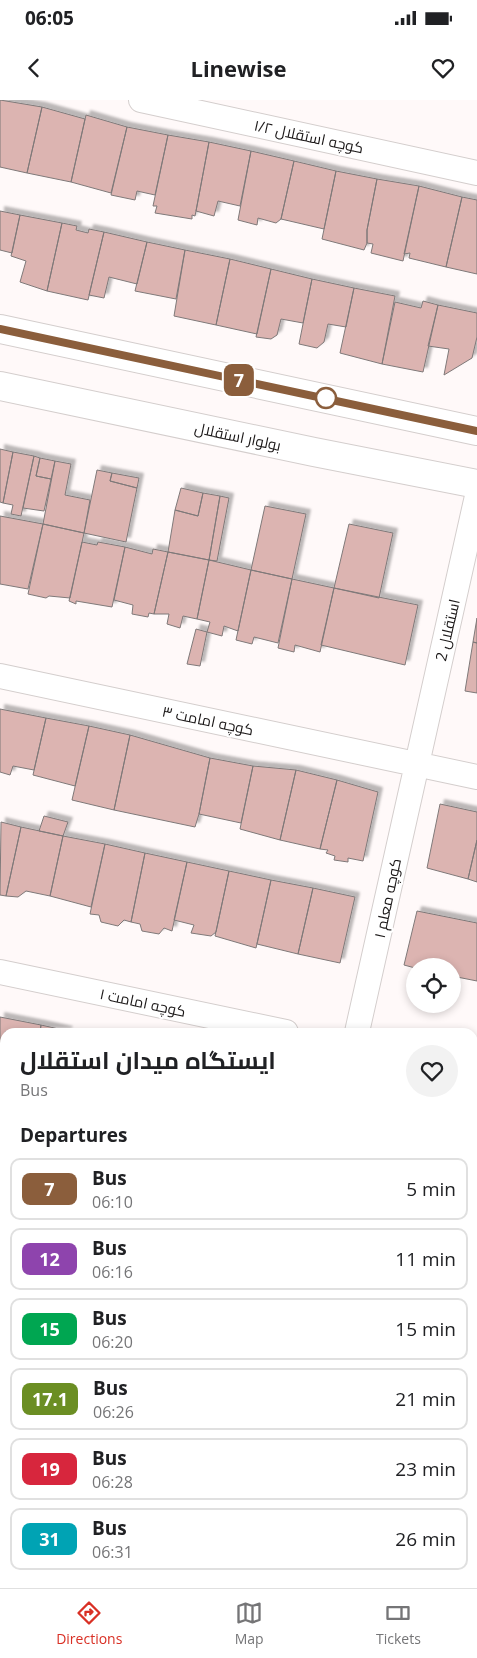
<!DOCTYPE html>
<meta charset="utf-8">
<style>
body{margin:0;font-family:"Open Sans",Cairo,sans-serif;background:#f2f2f2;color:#202124;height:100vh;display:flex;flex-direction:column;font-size:19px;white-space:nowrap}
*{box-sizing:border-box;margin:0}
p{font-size:16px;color:#757577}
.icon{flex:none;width:28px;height:28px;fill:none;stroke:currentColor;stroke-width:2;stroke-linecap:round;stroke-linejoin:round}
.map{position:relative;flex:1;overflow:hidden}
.panel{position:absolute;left:0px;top:928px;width:478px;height:561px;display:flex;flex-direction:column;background:#fff;border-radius:15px 15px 0 0;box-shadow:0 2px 8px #0003}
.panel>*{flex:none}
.badge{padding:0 10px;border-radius:8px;font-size:18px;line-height:32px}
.fabs{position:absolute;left:406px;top:858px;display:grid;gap:10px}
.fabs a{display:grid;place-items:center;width:55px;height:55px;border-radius:50%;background:#fff;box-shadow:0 2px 8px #0003;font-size:25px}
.map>.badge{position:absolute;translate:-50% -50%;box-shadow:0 0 0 2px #fff}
h2{padding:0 20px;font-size:19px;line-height:45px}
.round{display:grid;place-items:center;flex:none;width:52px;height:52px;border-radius:26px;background:#f2f2f2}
.head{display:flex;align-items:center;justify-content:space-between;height:85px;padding:0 20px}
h1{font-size:24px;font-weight:700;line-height:38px}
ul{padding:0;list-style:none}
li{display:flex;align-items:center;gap:15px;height:62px;margin:0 10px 8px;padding:0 10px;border:2px solid #e0e0e0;border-radius:10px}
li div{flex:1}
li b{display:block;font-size:19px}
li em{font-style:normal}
li .badge{min-width:55px;font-weight:700;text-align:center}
.status{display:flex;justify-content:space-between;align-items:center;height:35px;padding:0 25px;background:#fff;direction:ltr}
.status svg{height:14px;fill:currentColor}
header{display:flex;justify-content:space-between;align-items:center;height:65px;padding:0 20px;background:#fff;font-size:22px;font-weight:700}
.tab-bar{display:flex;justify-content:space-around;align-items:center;height:70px;border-top:1px solid #e0e0e0;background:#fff;font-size:14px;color:#757577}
.tab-bar a{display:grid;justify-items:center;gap:2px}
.tab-bar .on{color:#d93025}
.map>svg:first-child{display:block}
.green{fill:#fbd5d2}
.building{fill:#dcb4b1;stroke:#7f7979;filter:url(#shadow)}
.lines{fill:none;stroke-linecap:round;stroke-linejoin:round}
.minor-casing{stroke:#d4cecd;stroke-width:26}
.secondary-casing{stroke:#d4cecd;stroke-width:30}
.primary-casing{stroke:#d6d5d5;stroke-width:30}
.minor{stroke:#fff;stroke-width:24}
.secondary{stroke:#fff;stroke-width:28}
.primary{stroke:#8fcac8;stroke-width:28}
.line-casing{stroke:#fff;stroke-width:11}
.line{stroke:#8b5e3c;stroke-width:8}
.stop-dot{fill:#fff;stroke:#8b5e3c;stroke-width:2.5}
.labels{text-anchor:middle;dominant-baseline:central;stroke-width:4.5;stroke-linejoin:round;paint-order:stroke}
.street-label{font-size:15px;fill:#1a1717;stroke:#fff}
</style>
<div class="status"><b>06:05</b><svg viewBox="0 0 49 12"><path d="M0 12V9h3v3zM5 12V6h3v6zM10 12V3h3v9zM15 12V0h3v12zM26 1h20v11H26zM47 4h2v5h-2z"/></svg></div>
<header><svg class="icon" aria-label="back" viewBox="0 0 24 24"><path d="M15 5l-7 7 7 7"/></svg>Linewise<svg class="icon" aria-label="heart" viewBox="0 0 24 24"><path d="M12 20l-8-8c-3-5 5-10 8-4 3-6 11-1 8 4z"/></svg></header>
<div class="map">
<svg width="477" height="1488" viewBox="0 0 477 1488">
<defs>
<filter id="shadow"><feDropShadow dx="4.5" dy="-4.5" stdDeviation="1" flood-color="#0004"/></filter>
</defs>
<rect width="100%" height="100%" fill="#fff9f9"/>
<path class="green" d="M 0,1392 L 5,1394 L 5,1484 L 231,1484 L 242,1488 L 0,1488 Z"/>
<path class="building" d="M 0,0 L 42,7 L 27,73 L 0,67 Z
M 42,7 L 85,19 L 71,82 L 27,73 Z
M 86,15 L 127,27 L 111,93 L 71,82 Z
M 127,27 L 168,35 L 155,95 L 137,91 L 135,100 L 111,95 Z
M 168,35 L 209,42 L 196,111 L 195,116 L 192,115 L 192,119 L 155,113 L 157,106 L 153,106 Z
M 209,42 L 251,51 L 240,106 L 218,101 L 214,116 L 196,111 Z
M 251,51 L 294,61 L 281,119 L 276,123 L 258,118 L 257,125 L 238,120 Z
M 294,61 L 336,71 L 324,129 L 281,119 Z
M 336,71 L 377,79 L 367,130 L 367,143 L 364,150 L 322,139 Z
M 377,79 L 419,86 L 403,161 L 371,153 L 373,144 L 367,143 L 367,130 Z
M 419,86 L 462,97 L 446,167 L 409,158 L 410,153 L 404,154 Z
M 462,97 L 477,100 L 477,174 L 446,167 Z
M 0,111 L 20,115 L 12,153 L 0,150 Z
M 20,115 L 62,123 L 47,191 L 20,182 L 26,161 L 11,156 Z
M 62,123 L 77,126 L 76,130 L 88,133 L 89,129 L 104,132 L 88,200 L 47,191 Z
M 104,132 L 147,142 L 137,184 L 109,177 L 104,198 L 89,195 Z
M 147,142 L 185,150 L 176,199 L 135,191 Z
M 185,150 L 230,159 L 216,225 L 174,216 Z
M 230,159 L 271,169 L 257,234 L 216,225 Z
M 271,169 L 312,179 L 303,223 L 281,219 L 277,235 L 271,239 L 256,237 Z
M 312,179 L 354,188 L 346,227 L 328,224 L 324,242 L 317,248 L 299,244 Z
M 354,188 L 395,196 L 382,264 L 340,253 Z
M 423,201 L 438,205 L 423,272 L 382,264 L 395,202 L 421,208 Z
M 438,205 L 477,213 L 477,237 L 472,258 L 444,275 L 449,249 L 428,246 Z
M 0,349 L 13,352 L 3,403 L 0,402 Z
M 13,352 L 34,356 L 21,416 L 11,414 L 13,405 L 3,403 Z
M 34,356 L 40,358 L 36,376 L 51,379 L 44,411 L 23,408 Z
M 40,358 L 55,361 L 51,379 L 36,376 Z
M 55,361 L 71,364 L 65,395 L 90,400 L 84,433 L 43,424 Z
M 97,370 L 112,373 L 110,381 L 137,388 L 126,442 L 84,433 Z
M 112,373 L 139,378 L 137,388 L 110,381 Z
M 181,388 L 203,393 L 198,416 L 175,410 Z
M 203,393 L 220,396 L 209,460 L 168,452 L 175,410 L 198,416 Z
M 220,396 L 229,398 L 217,461 L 209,460 Z
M 265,406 L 306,414 L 292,479 L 251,470 Z
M 0,416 L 43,424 L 28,489 L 0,484 Z
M 43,424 L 84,433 L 70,498 L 49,496 L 46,498 L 28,494 Z
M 349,424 L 393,433 L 379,498 L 334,488 Z
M 82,442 L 97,445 L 98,442 L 125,447 L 112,507 L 76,501 L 76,504 L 69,501 Z
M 125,447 L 152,454 L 153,449 L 168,452 L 154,514 L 149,513 L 148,517 L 132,514 L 133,505 L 114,500 Z
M 168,452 L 209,460 L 197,519 L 183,516 L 180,528 L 167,524 L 169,514 L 154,514 Z
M 209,460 L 251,470 L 238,531 L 224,526 L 222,536 L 207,532 L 210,522 L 197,519 Z
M 251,470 L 292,479 L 278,543 L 254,537 L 252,544 L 236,540 Z
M 292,479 L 334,488 L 320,552 L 295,545 L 294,552 L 278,548 Z
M 334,488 L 418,505 L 405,565 L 321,545 Z
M 477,518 L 477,543 L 473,542 Z
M 196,529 L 207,532 L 200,566 L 187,564 Z
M 473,542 L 477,543 L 477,593 L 465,591 Z
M 0,609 L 46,618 L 34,670 L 13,666 L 10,675 L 0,672 Z
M 46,618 L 89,626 L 75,686 L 33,675 Z
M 89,626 L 130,635 L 114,710 L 72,700 Z
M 130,635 L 210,658 L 199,714 L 195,727 L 114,710 Z
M 210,658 L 253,666 L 241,723 L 199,714 Z
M 253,666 L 296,670 L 280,740 L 240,729 Z
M 296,670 L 337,680 L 320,749 L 280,740 Z
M 337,680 L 378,692 L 363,761 L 348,758 L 348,762 L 334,760 L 335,756 L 326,753 L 328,750 L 320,749 Z
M 440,704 L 477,712 L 477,740 L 468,779 L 427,768 Z
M 44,716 L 68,722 L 63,736 L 39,731 Z
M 1,722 L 21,727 L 6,796 L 0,795 Z
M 21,727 L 63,736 L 50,796 L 26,791 L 18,797 L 6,796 Z
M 63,736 L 105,744 L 91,807 L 50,796 Z
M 477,740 L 477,782 L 468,779 Z
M 105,744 L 145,753 L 131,822 L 124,820 L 118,826 L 101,822 L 99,815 L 90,814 Z
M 145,753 L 187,762 L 172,831 L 164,828 L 159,834 L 142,831 L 140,824 L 131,822 Z
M 187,762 L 229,771 L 216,832 L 211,836 L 191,833 L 194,825 L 174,820 Z
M 229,771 L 271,780 L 256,848 L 215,836 Z
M 271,780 L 313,788 L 298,854 L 257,844 Z
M 313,788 L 355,797 L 340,863 L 298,854 Z
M 417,811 L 477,823 L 477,881 L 452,876 L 452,866 L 415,866 L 415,868 L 404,865 Z
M 0,917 L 41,925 L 40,932 L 5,932 L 4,993 L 0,992 Z
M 41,925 L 68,931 L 67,932 L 40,932 Z
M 472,1019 L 477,1019 L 477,1090 L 474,1089 L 473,1095 Z
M 1,1029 L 5,1030 L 5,1109 L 0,1109 Z
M 472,1129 L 477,1130 L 477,1153 L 472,1171 Z
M 477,1153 L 477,1197 L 472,1196 L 472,1171 Z
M 472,1321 L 477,1322 L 472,1345 Z
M 477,1327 L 477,1372 L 472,1370 L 472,1348 Z
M 472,1370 L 477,1372 L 477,1398 L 472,1397 Z"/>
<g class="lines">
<defs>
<path id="minor" d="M 141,0 L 477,73
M 0,576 L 477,677
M 0,872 L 286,932
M 357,932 L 477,396
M 472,972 L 477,973
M 472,1285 L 477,1286"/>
<path id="secondary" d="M 0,229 L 477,331
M 0,286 L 314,352 L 477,384"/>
<path id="primary" d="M 0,1251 L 5,1253
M 0,1310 L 5,1312
M 472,1441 L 477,1442
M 424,1484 L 435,1488"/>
</defs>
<use href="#minor" class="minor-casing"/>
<use href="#secondary" class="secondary-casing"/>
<use href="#primary" class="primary-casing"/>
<use href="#minor" class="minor"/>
<use href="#secondary" class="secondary"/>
<use href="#primary" class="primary"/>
</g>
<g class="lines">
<defs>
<path id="line" d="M 0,229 L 477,331"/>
</defs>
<use href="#line" class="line-casing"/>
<use href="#line" class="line"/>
</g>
<circle class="stop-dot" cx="326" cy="298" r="10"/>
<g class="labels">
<g class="street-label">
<text transform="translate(309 36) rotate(12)">کوچه استقلال ۱/۲</text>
<text transform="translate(238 336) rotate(12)">بولوار استقلال</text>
<text transform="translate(447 530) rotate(-77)">استقلال 2</text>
<text transform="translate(208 620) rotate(12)">کوچه امامت ۳</text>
<text transform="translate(387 798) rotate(-78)">کوچه معلم ۱</text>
<text transform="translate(143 902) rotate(12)">کوچه امامت ۱</text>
</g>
</g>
</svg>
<div class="fabs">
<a><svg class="icon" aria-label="locate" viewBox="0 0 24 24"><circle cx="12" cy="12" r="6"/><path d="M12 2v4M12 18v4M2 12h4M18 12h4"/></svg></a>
</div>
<b class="badge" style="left:239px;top:280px;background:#8b5e3c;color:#fff">7</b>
<section class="panel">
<div class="head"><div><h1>ایستگاه میدان استقلال</h1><p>Bus</p></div><a class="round"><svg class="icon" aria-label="heart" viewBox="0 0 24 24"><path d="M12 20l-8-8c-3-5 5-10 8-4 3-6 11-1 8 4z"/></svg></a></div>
<h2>Departures</h2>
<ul>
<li><span class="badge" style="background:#8b5e3c;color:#fff">7</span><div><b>Bus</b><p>06:10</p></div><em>5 min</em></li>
<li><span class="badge" style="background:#8e44ad;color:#fff">12</span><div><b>Bus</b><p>06:16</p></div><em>11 min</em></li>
<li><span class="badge" style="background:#00a651;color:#fff">15</span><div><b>Bus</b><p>06:20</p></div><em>15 min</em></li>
<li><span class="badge" style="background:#6b8e23;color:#fff">17.1</span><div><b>Bus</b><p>06:26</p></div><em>21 min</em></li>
<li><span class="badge" style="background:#d7263d;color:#fff">19</span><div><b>Bus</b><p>06:28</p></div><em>23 min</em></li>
<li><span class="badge" style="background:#00a3b4;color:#fff">31</span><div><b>Bus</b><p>06:31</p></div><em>26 min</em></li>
</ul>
</section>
</div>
<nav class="tab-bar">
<a class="on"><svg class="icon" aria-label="directions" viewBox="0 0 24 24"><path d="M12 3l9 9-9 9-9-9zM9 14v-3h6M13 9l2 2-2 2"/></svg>Directions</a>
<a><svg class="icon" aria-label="map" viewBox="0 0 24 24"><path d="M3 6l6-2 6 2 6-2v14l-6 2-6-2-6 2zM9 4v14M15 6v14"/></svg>Map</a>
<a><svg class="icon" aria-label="tickets" viewBox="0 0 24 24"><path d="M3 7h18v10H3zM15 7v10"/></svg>Tickets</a>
</nav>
